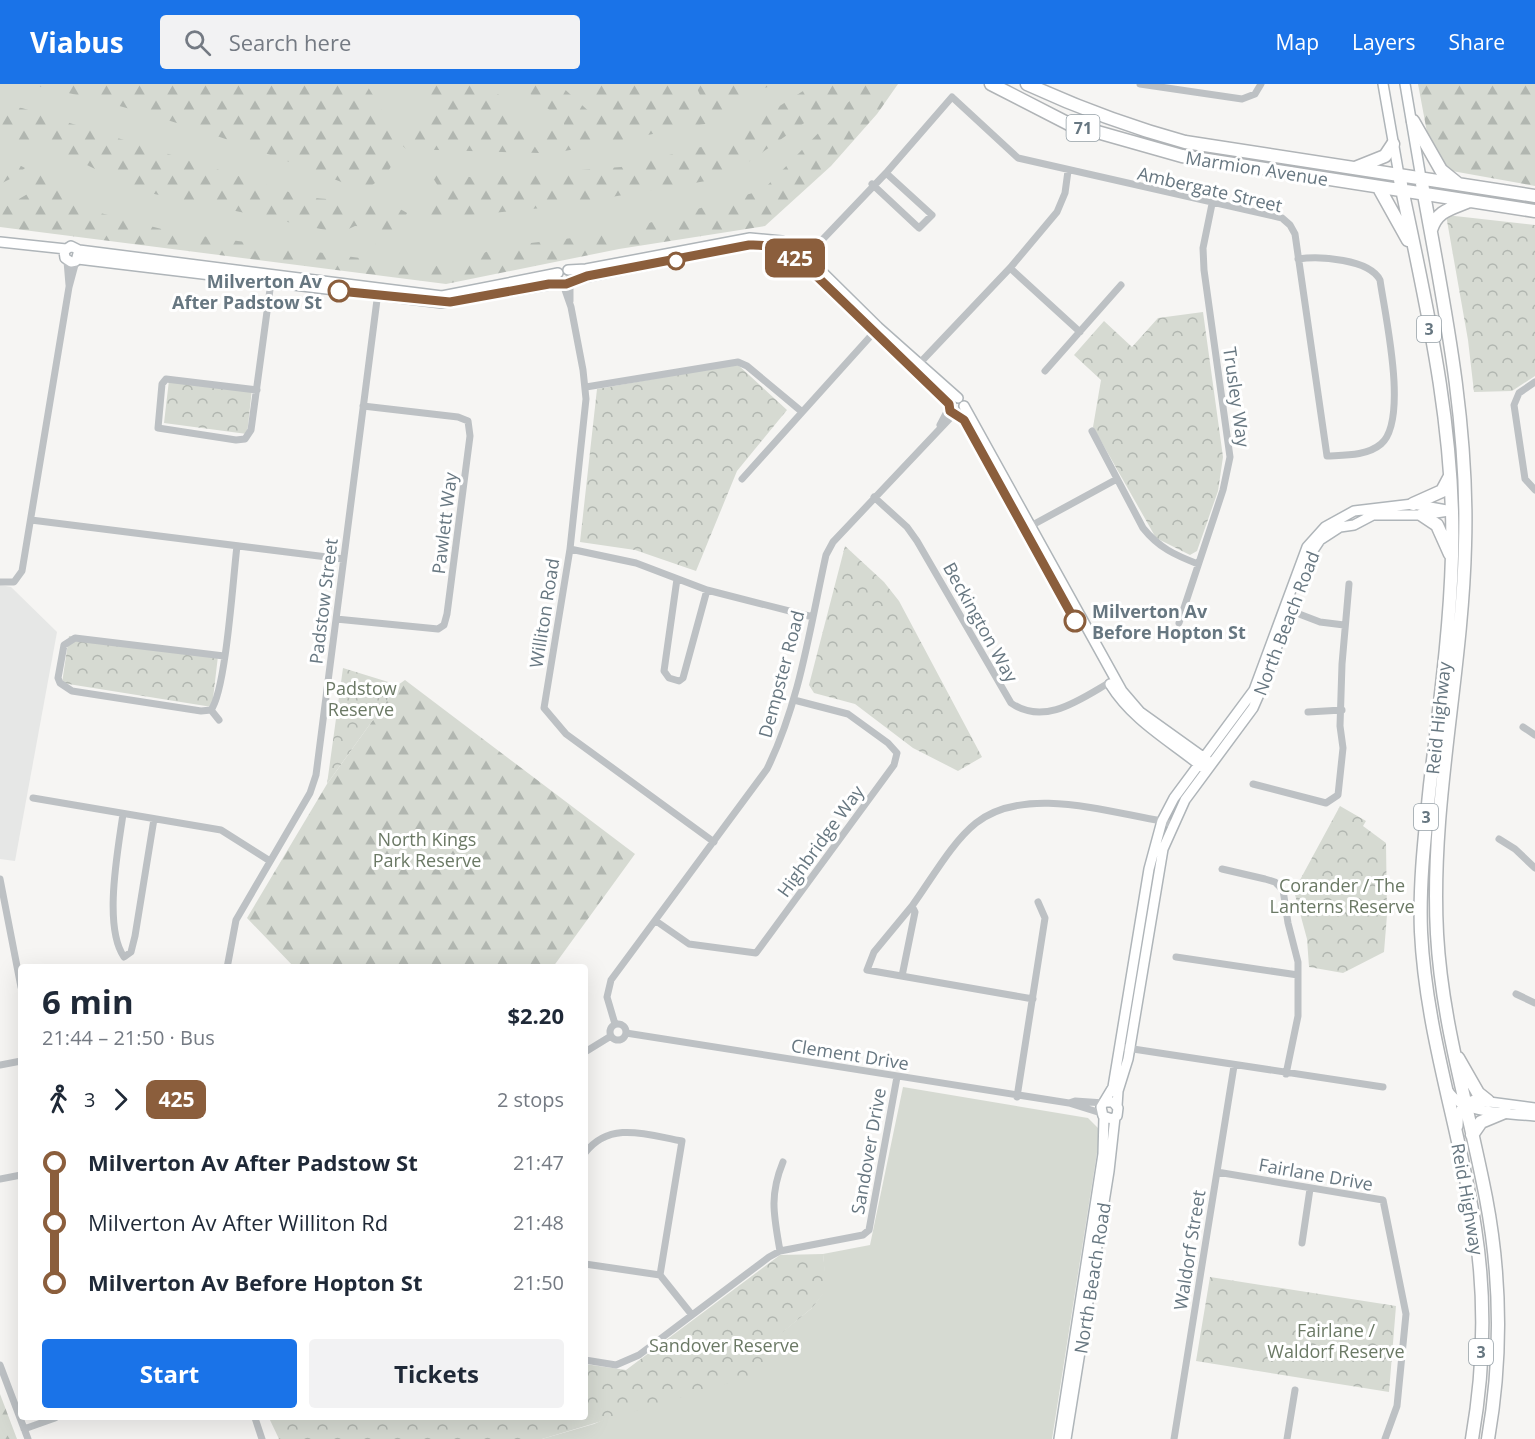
<!DOCTYPE html>
<meta charset="utf-8">
<style>
body{margin:0;font-family:"Open Sans",sans-serif;background:#f2f2f3;color:#1f2937;height:100vh;display:flex;flex-direction:column;font-size:22px;white-space:nowrap}
*{box-sizing:border-box;margin:0}
p{font-size:20px;color:#747a83}
.icon{flex:none;width:33px;height:33px;fill:none;stroke:currentColor;stroke-width:2;stroke-linecap:round;stroke-linejoin:round}
.map{position:relative;flex:1;overflow:hidden}
.panel{position:absolute;left:18px;top:880px;width:570px;height:456px;display:flex;flex-direction:column;background:#fff;border-radius:6px;box-shadow:0 6px 24px #0002}
.panel>*{flex:none}
.badge{padding:0 12px;border-radius:9px;font-size:21px;line-height:39px}
.map>.badge{position:absolute;translate:-50% -50%;box-shadow:0 0 0 3px #fff}
.legs{display:flex;align-items:center;gap:9px;height:66px;padding:0 24px;font-size:20px}
.legs p{margin-inline-start:auto}
.headline{display:flex;align-items:center;justify-content:space-between;height:102px;padding:0 24px}
h1{font-size:33px;font-weight:700;line-height:45px}
.primary-button{display:flex;gap:12px;margin-top:auto;padding:12px 24px}
.primary-button a{flex:1;height:69px;border-radius:6px;background:#1a73e8;color:#fff;font-size:24px;font-weight:700;line-height:69px;text-align:center}
.primary-button a+a{background:#f2f2f3;color:#1f2937}
ul{padding:0 24px;list-style:none}
li{display:flex;align-items:center;gap:21px;height:60px;font-size:22px}
li i{display:grid;place-items:center;width:9px;height:100%;margin:0 8px;background:currentColor}
li i::after{content:'';width:15px;height:15px;margin:-8px;border:4px solid;border-radius:50%;background:#fff}
li p{margin-inline-start:auto}
li:first-child i{background:linear-gradient(#0000 50%,currentColor 0)}
li:last-child i{background:linear-gradient(currentColor 50%,#0000 0)}
header{display:flex;align-items:center;gap:36px;box-sizing:border-box;height:84px;padding:0 30px;background:#1a73e8;color:#fff}
header strong{font-size:28px}
nav{display:flex;gap:33px;margin-inline-start:auto;font-size:21px}
.search{width:420px;height:54px;background:#f2f2f3;display:flex;align-items:center;gap:15px;box-sizing:border-box;padding:0 21px;border-radius:6px;color:#747a83;font-size:22px}
.map>svg:first-child{display:block}
.built{fill:#e6e7e6}
.green{fill:#d6dad2}
.forest{fill:url(#forest-firs)}
.park{fill:url(#park-crowns)}
.lines{fill:none;stroke-linecap:round;stroke-linejoin:round}
.secondary-casing{stroke:#afb5b9;stroke-width:12}
.highway-casing{stroke:#b0b4b7;stroke-width:15}
.street{stroke:#bdc1c4;stroke-width:7}
.secondary{stroke:#fff;stroke-width:9}
.highway{stroke:#fff;stroke-width:12}
.line-1-casing{stroke:#fff;stroke-width:14}
.line-1{stroke:#8b5e3c;stroke-width:9}
.stop-1-dot{fill:#fff;stroke:#8b5e3c;stroke-width:3}
.labels{text-anchor:middle;dominant-baseline:central;stroke-width:6;stroke-linejoin:round;paint-order:stroke}
.shield{fill:#fff;stroke:#95a0a7;stroke-width:1.5}
.shield-label{font-size:16px;font-weight:bold;fill:#677781}
.street-label{font-size:18px;fill:#677781;stroke:#fff}
.stop-label{font-size:18px;font-weight:bold;fill:#677781;stroke:#fff;text-anchor:end}
.park-label{font-size:18px;fill:#6b7965;stroke:#fff}
</style>
<header>
<strong>Viabus</strong>
<div class="search"><svg class="icon" aria-label="search" viewBox="0 0 24 24"><circle cx="10" cy="10" r="6"/><path d="M15 15l6 6"/></svg>Search here</div>
<nav><a>Map</a><a>Layers</a><a>Share</a></nav>
</header>
<div class="map">
<svg width="1535" height="1355" viewBox="0 0 1535 1355">
<defs>
<pattern id="forest-firs" width="22" height="20" patternUnits="userSpaceOnUse" patternTransform="scale(1.5)"><rect width="22" height="20" fill="#d6dad2"/><path d="M5 1l3.5 6h-7zM16 11l3.5 6h-7z" fill="#b1b6b0"/></pattern>
<pattern id="park-crowns" width="20" height="18" patternUnits="userSpaceOnUse" patternTransform="scale(1.5)"><rect width="20" height="18" fill="#d6dad2"/><path d="M2 6a3 3 0 1 1 6 0M12 15a3 3 0 1 1 6 0" fill="none" stroke="#b1b6b0"/></pattern>
</defs>
<rect width="100%" height="100%" fill="#f6f5f3"/>
<path class="built" d="M 0,501 L 11,503 L 57,548 L 15,777 L 0,775 Z"/>
<path class="green" d="M 0,0 L 883,0 L 763,129 L 446,193 L 0,135 Z
M 903,1003 L 1088,1034 L 1098,1044 L 1099,1056 L 1052,1355 L 542,1355 L 594,1340 L 765,1262 L 812,1224 L 826,1205 L 823,1170 L 870,1161 Z"/>
<path class="forest" d="M 28,0 L 366,0 C 379,20 401,54 392,80 C 388,92 373,100 364,107 C 257,64 142,23 28,0 Z
M 420,0 L 479,0 L 503,13 L 539,69 L 406,65 L 395,54 L 434,19 Z
M 518,0 L 559,0 L 594,32 L 604,25 L 603,19 L 582,0 L 681,0 L 688,18 L 699,24 L 704,20 L 695,0 L 800,0 L 787,8 L 772,2 L 760,5 L 715,38 L 549,70 L 543,60 L 543,54 L 553,45 L 564,45 L 564,38 Z
M 814,0 L 860,0 L 750,77 L 706,97 L 552,123 L 440,134 L 429,139 L 418,134 L 414,129 L 416,122 L 426,116 L 439,115 L 443,110 L 433,94 L 433,89 L 438,86 L 474,94 L 621,83 L 725,57 Z
M 866,0 L 898,0 L 877,30 L 831,82 L 765,142 L 619,165 L 446,200 L 0,143 L 0,122 L 5,123 L 31,108 L 35,90 L 47,85 L 58,90 L 71,113 L 85,125 L 173,148 L 367,175 L 450,183 L 498,163 L 614,149 L 763,106 Z
M 1418,0 L 1535,0 L 1535,102 L 1452,87 L 1441,78 L 1429,59 Z
M 0,22 L 22,24 L 302,112 C 329,118 388,114 407,129 L 392,161 L 381,164 L 376,161 L 374,143 L 355,142 L 340,149 L 140,107 L 44,60 L 0,57 Z
M 0,71 L 25,84 L 16,92 L 0,100 Z
M 405,596 L 635,770 L 553,883 L 294,883 L 247,834 L 327,700 L 398,601 Z
M 0,1310 L 17,1355 L 0,1355 Z"/>
<path class="park" d="M 1446,131 L 1535,141 L 1535,292 L 1512,307 L 1474,308 L 1468,256 Z
M 1203,228 L 1223,373 L 1218,407 L 1197,467 L 1190,471 L 1156,454 L 1093,343 L 1101,296 L 1074,271 L 1104,237 L 1132,263 L 1158,234 Z
M 737,280 L 787,326 L 737,387 L 696,487 L 635,466 L 580,458 L 597,305 Z
M 169,296 L 252,305 L 247,350 L 164,339 Z
M 845,462 L 884,498 L 899,517 L 982,673 L 958,687 L 913,664 L 855,620 L 814,609 L 809,601 Z
M 69,552 L 218,572 L 212,623 L 62,599 Z
M 343,584 L 398,601 L 327,700 Z
M 1340,722 L 1366,737 L 1363,742 L 1386,759 L 1387,831 L 1384,868 L 1343,889 L 1309,883 L 1307,855 L 1294,807 Z
M 823,1170 L 827,1205 L 812,1224 L 766,1262 L 765,1288 L 542,1355 L 279,1355 L 269,1334 L 585,1334 L 585,1280 L 626,1286 L 780,1171 Z
M 1210,1193 L 1396,1222 L 1389,1308 L 1196,1277 Z"/>
<g class="lines">
<defs>
<path id="secondary" d="M 1383,0 L 1399,91
M 1405,0 L 1421,94
M 0,158 L 66,165
M 79,166 L 76,177 L 71,178 L 65,174 L 64,167 L 71,162 L 79,166 L 442,212 L 558,189
M 78,175 L 442,219 L 560,199
M 568,186 L 586,185 L 750,154 L 782,157 L 806,172 L 878,243 L 958,314
M 571,196 L 749,161 L 774,162 L 802,178 L 896,267
M 909,278 L 949,319
M 964,322 L 1122,607 L 1140,628 L 1207,676
M 957,330 L 966,339 L 1056,501
M 1301,492 L 1308,474 L 1320,456 L 1340,443 L 1354,441 L 1373,431 L 1422,431 L 1449,427
M 1110,600 C 1133,637 1169,656 1202,683
M 1448,1007 C 1463,1031 1509,1029 1535,1032
M 1107,1018 L 1113,1018 L 1118,1024 L 1117,1032 L 1112,1035 L 1103,1032 L 1101,1023 L 1113,1003 L 1149,785 L 1162,737 L 1174,714 L 1254,606 L 1307,463 L 1325,443 L 1354,427 L 1413,420 L 1452,427
M 1117,1022 L 1118,1007 L 1128,975 L 1163,765 L 1185,716 L 1253,624 L 1268,590 L 1291,519
M 1458,1042 C 1458,1029 1460,1020 1474,1016 L 1535,1024
M 1059,1355 L 1103,1070 L 1104,1033
M 1066,1355 L 1109,1087 L 1115,1033"/>
<path id="highway" d="M 991,0 L 1069,40 L 1182,72 L 1535,127
M 1027,0 C 1079,24 1130,43 1185,58 L 1535,112
M 1413,37 L 1441,86 L 1457,99
M 1355,84 L 1385,72 L 1393,60
M 1399,91 C 1425,215 1456,345 1452,472 C 1450,548 1439,625 1430,701 C 1425,750 1419,799 1421,848 C 1426,950 1460,1045 1475,1144 C 1486,1214 1484,1286 1472,1355
M 1421,94 C 1443,216 1469,337 1465,461 C 1462,591 1430,720 1437,850 C 1442,940 1469,1025 1486,1114 C 1501,1193 1502,1275 1488,1355
M 1379,104 L 1408,156
M 1431,146 C 1437,127 1450,125 1467,118
M 1413,420 L 1442,407 L 1450,392
M 1422,431 L 1437,441 L 1450,470
M 1458,974 L 1478,1009 L 1488,1017
M 1472,1051 L 1481,1038 L 1505,1028"/>
</defs>
<use href="#secondary" class="secondary-casing"/>
<use href="#highway" class="highway-casing"/>
<path class="street" d="M 1140,0 L 1242,15 L 1255,10 L 1261,0
M 872,100 L 919,144 L 932,131 L 886,89
M 803,176 L 886,89 L 952,13 L 1018,74 L 1282,134 L 1290,141 L 1295,150 L 1327,372 C 1344,371 1367,372 1381,360 C 1409,336 1385,231 1380,196 C 1369,175 1320,172 1298,175
M 67,177 L 69,201
M 1010,184 L 1080,248
M 570,198 L 570,217
M 563,200 L 571,223 L 583,286 L 586,315 L 570,465 L 544,624 L 566,650 L 714,758
M 917,282 L 1010,184 L 1057,128 L 1065,109 L 1068,87
M 1045,287 L 1121,201
M 1535,298 L 1519,309 L 1514,321 L 1525,395 L 1535,406
M 586,303 L 738,278 L 747,282 L 801,327
M 257,306 L 166,295 L 162,300 L 158,344 L 236,356 L 245,355 L 251,346 L 271,198 L 272,194
M 940,341 L 949,324
M 1092,347 L 1143,444 C 1159,464 1175,471 1198,480
M 742,395 L 877,245
M 874,413 L 907,443 L 917,457 L 1011,619 C 1045,643 1082,614 1112,597
M 31,436 L 343,475
M 1027,444 L 1117,395
M 570,465 L 636,479 L 707,506 L 813,533
M 677,495 L 664,587 L 669,594 L 679,597 L 683,594 L 707,506
M 0,498 L 14,498 L 22,487 L 69,203 L 76,177
M 1286,525 L 1320,538 L 1344,541
M 336,535 L 438,545 L 444,541 L 447,530 L 470,352 L 468,337 L 458,333 L 363,322
M 1179,539 L 1223,406 L 1230,373 L 1204,186 L 1203,164 L 1212,120
M 224,572 L 75,554 L 64,561 L 58,594 L 60,599 L 72,607 L 201,627 L 211,626 C 226,606 233,494 237,462
M 211,626 L 219,636
M 1308,628 L 1342,626
M 1523,643 L 1535,651
M 1253,700 L 1326,719 L 1338,711 L 1343,664 L 1340,642 L 1342,580 L 1349,500
M 33,714 L 221,746 L 270,777
M 123,730 C 118,766 103,843 124,873 L 131,868 L 135,852 L 154,735
M 1499,755 L 1515,765 L 1535,784
M 1222,785 L 1265,795 L 1275,798 L 1283,806 L 1288,839 L 1298,878 L 1298,932 L 1286,990
M 0,795 L 21,903
M 912,822 L 874,868 L 867,886 L 1033,915
M 656,837 L 689,860 L 756,869 L 894,681 L 897,669 L 888,659 L 848,630 L 794,616
M 1176,873 L 1298,891
M 227,884 L 236,836 L 310,709 L 316,691 L 378,208
M 902,892 L 915,828 L 912,822 C 931,796 952,758 976,739 C 1024,701 1107,728 1162,737 L 1172,741
M 1516,910 L 1535,919
M610 948a8 8 0 1 1 16 0a8 8 0 1 1-16 0Z
M 615,940 L 607,913 L 611,896 L 767,685 C 800,618 810,543 826,471 L 833,458 L 954,330
M 626,949 L 1069,1019 L 1101,1029
M 1120,963 L 1383,1003
M 585,968 L 611,952
M 0,981 L 21,977
M 1017,1013 L 1045,834 L 1038,818
M 1069,1019 L 1075,1017 L 1104,1019
M 585,1069 C 610,1036 648,1051 682,1057 L 660,1191
M 1217,1088 L 1383,1116 L 1406,1230 L 1397,1322 L 1385,1355
M 0,1095 L 21,1091
M 1302,1159 L 1310,1105
M 780,1167 C 774,1132 769,1112 783,1078
M 585,1180 L 660,1191 L 692,1231
M 585,1276 L 616,1281 L 639,1271 L 769,1173 L 780,1167 L 863,1151 L 869,1146 L 897,993
M 0,1281 L 28,1355
M 255,1334 L 262,1355
M 24,1345 L 55,1334
M 1174,1355 L 1234,982
M 1287,1355 L 1295,1306"/>
<use href="#secondary" class="secondary"/>
<use href="#highway" class="highway"/>
</g>
<g class="lines">
<defs>
<path id="line-1" d="M 339,207 L 450,218 L 549,200 L 566,200 L 587,192 L 749,161 C 770,160 784,166 802,178 L 949,320 L 950,327 L 964,336 L 1075,537"/>
</defs>
<use href="#line-1" class="line-1-casing"/>
<use href="#line-1" class="line-1"/>
</g>
<g class="stop-1-dot">
<circle cx="676" cy="177" r="8"/>
<circle cx="339" cy="207" r="10"/>
<circle cx="1075" cy="537" r="10"/>
</g>
<g class="labels">
<g class="shield">
<rect x="1066.5" y="31" width="33" height="26" rx="4.5"/>
<rect x="1417" y="232" width="24" height="26" rx="4.5"/>
<rect x="1414" y="720" width="24" height="26" rx="4.5"/>
<rect x="1469" y="1255" width="24" height="26" rx="4.5"/>
</g>
<g class="shield-label">
<text x="1083" y="44">71</text>
<text x="1429" y="245">3</text>
<text x="1426" y="733">3</text>
<text x="1481" y="1268">3</text>
</g>
<g class="street-label">
<text transform="translate(1257 84) rotate(9)">Marmion Avenue</text>
<text transform="translate(1210 105) rotate(13)">Ambergate Street</text>
<text transform="translate(1237 313) rotate(82)">Trusley Way</text>
<text transform="translate(444 439) rotate(-83)">Pawlett Way</text>
<text transform="translate(323 517) rotate(-83)">Padstow Street</text>
<text transform="translate(544 529) rotate(-81)">Williton Road</text>
<text transform="translate(981 538) rotate(61)">Beckington Way</text>
<text transform="translate(1286 539) rotate(-69)">North Beach Road</text>
<text transform="translate(781 590) rotate(-75)">Dempster Road</text>
<text transform="translate(1438 634) rotate(-84)">Reid Highway</text>
<text transform="translate(820 757) rotate(-54)">Highbridge Way</text>
<text transform="translate(850 970) rotate(9)">Clement Drive</text>
<text transform="translate(868 1067) rotate(-80)">Sandover Drive</text>
<text transform="translate(1316 1090) rotate(10)">Fairlane Drive</text>
<text transform="translate(1468 1115) rotate(80)">Reid Highway</text>
<text transform="translate(1189 1166) rotate(-81)">Waldorf Street</text>
<text transform="translate(1092 1194) rotate(-81)">North Beach Road</text>
</g>
<g class="stop-label">
<text x="322" y="197">Milverton Av<tspan x="322" dy="21">After Padstow St</tspan></text>
<text x="1092" y="527" text-anchor="start">Milverton Av<tspan x="1092" dy="21">Before Hopton St</tspan></text>
</g>
<g class="park-label">
<text x="361" y="604">Padstow<tspan x="361" dy="21">Reserve</tspan></text>
<text x="427" y="755">North Kings<tspan x="427" dy="21">Park Reserve</tspan></text>
<text x="1342" y="801">Corander / The<tspan x="1342" dy="21">Lanterns Reserve</tspan></text>
<text x="1336" y="1246">Fairlane /<tspan x="1336" dy="21">Waldorf Reserve</tspan></text>
<text x="724" y="1261">Sandover Reserve</text>
</g>
</g>
</svg>
<b class="badge" style="left:795px;top:174px;background:#8b5e3c;color:#fff">425</b>
<section class="panel">
<div class="headline"><div><h1>6 min</h1><p>21:44 – 21:50 · Bus</p></div><b>$2.20</b></div>
<div class="legs"><svg class="icon" aria-label="walk" viewBox="0 0 24 24"><circle cx="13" cy="4" r="2"/><path d="M13 8l-2 6 4 7M11 14l-3 7M7 12l3-4h3l4 4"/></svg>3<svg class="icon" aria-label="forward" viewBox="0 0 24 24"><path d="M9 5l7 7-7 7"/></svg><b class="badge" style="background:#8b5e3c;color:#fff">425</b><p>2 stops</p></div>
<ul>
<li><i style="color:#8b5e3c"></i><b>Milverton Av After Padstow St</b><p>21:47</p></li>
<li><i style="color:#8b5e3c"></i><span>Milverton Av After Williton Rd</span><p>21:48</p></li>
<li><i style="color:#8b5e3c"></i><b>Milverton Av Before Hopton St</b><p>21:50</p></li>
</ul>
<div class="primary-button"><a>Start</a><a>Tickets</a></div>
</section>
</div>
